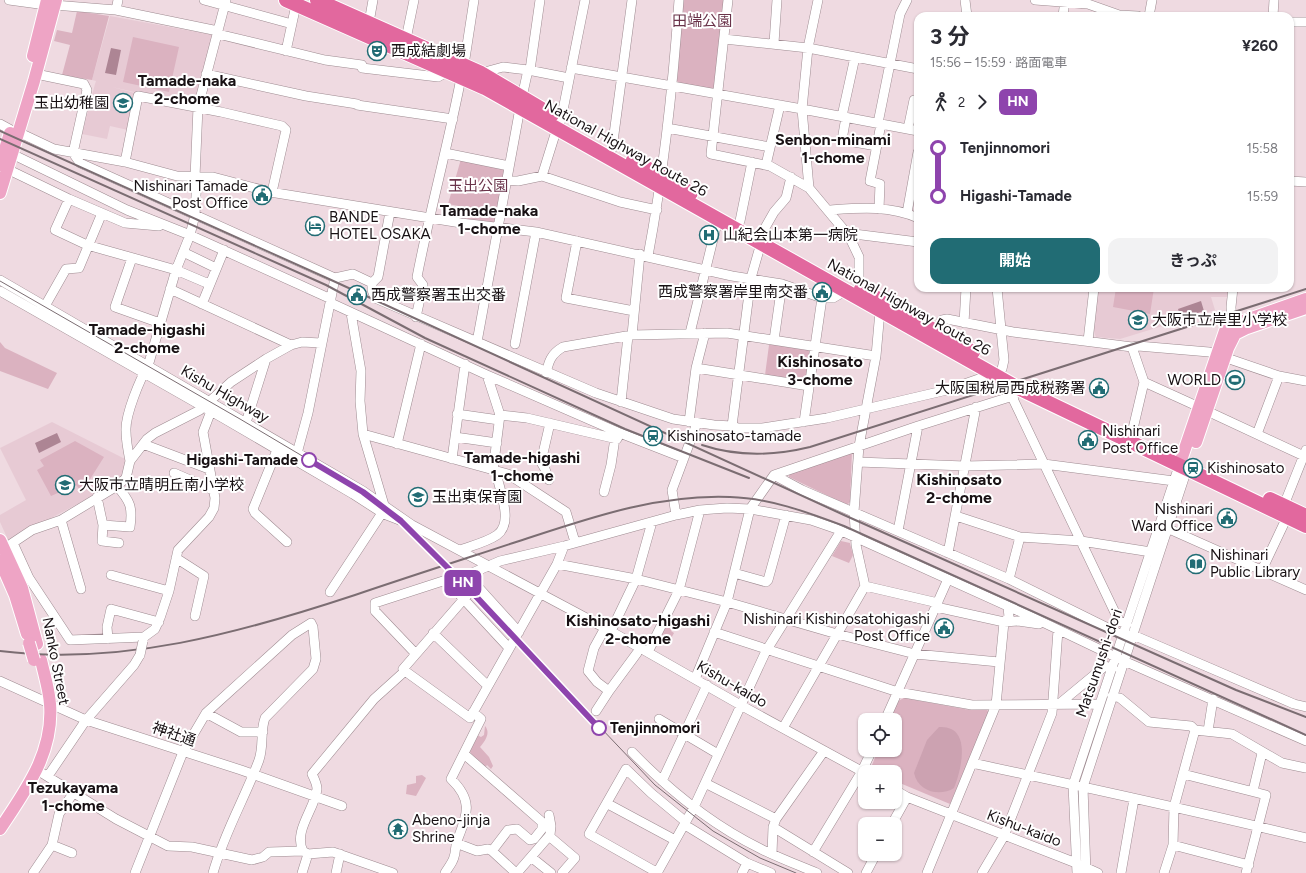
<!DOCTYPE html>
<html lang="ja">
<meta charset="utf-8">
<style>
body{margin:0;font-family:Figtree,"Noto Sans JP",sans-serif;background:#f2f2f3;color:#2b2b33;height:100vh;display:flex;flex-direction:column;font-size:15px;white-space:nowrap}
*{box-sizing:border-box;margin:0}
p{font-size:13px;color:#7c7c81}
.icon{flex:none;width:22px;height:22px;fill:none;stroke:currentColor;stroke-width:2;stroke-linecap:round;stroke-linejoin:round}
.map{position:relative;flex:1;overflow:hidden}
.panel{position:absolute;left:914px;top:12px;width:380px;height:280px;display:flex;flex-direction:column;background:#fff;border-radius:12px;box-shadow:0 1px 3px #0004}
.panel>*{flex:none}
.badge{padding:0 8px;border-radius:6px;font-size:14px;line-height:26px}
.buttons{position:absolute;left:858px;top:713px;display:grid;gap:8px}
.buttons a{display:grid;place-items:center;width:44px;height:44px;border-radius:8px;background:#fff;box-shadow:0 1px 3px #0004;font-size:20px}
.map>.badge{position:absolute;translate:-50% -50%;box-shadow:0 0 0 2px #fff}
.legs{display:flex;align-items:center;gap:6px;height:44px;padding:0 16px;font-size:13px}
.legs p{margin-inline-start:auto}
.head{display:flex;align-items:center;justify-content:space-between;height:68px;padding:0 16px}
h1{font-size:22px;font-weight:700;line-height:30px}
.cta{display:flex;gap:8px;margin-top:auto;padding:8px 16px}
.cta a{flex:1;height:46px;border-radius:12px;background:#216c74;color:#fff;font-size:16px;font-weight:700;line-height:46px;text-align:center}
.cta a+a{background:#f2f2f3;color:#2b2b33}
ul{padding:0 16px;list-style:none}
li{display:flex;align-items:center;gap:14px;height:48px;font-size:15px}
li i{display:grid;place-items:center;width:6px;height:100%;margin:0 5px;background:currentColor}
li i::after{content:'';width:10px;height:10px;margin:-5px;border:3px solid;border-radius:50%;background:#fff}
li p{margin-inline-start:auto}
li:first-child i{background:linear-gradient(#0000 50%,currentColor 0)}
li:last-child i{background:linear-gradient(currentColor 50%,#0000 0)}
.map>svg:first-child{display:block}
.built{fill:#e7cad4}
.green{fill:#dbb2c0}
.forest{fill:#cca2b1}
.water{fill:#ad8594}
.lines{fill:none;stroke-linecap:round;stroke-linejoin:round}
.minor-casing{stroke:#9e8b91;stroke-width:10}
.major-casing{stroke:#fff;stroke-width:14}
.highway-casing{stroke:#fff;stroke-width:16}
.minor{stroke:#fff;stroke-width:9}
.major{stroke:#eea4c5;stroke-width:12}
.highway{stroke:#e2689e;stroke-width:14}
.tram{stroke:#7b6d72;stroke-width:1}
.rail{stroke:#7b6d72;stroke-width:2}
.minor-bridge-casing{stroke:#9e8b91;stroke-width:10;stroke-linecap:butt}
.major-bridge-casing{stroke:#fff;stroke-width:14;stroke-linecap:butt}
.minor-bridge{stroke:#fff;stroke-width:9}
.major-bridge{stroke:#eea4c5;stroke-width:12}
.line-1-casing{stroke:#fff;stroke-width:9}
.line-1{stroke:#8e44ad;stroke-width:6}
.stop-1-dot{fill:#fff;stroke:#8e44ad;stroke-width:2}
.labels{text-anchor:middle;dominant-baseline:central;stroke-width:4;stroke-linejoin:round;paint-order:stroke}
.park-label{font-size:15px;fill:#6a334a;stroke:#fff}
.poi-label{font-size:15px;fill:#181114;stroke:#fff;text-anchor:start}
.street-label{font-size:15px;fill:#181114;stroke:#fff}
.stop-label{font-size:15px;font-weight:bold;fill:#181114;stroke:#fff;text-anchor:end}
.neighbourhood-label{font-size:16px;font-weight:bold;fill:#181114;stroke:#fff}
</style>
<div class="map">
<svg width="1306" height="873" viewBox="0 0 1306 873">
<rect width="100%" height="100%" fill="#efdae1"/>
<path class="built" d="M 110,16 L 213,35 L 196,106 L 112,87 L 135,93 L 128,130 L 110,126 L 107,139 L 82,134 L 95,84 L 96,81 L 92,80 Z
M 1098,288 L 1228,288 L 1227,297 L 1211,297 L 1215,310 L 1120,339 L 1096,337 L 1093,330 Z
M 52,422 L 125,459 L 123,474 L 120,480 L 106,489 L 19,535 L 9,542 L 0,522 L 0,515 L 26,500 L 0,448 Z"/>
<path class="green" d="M 683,0 L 724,0 L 716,86 L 713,90 L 680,84 L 677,81 Z
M 77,11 L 109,16 L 92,80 L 62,75 L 70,45 L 54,41 L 57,30 L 72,33 Z
M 133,37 L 179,47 L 169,92 L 123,82 Z
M 461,159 L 507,168 L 497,223 L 467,222 L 469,208 L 448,204 Z
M 1116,288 L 1154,288 L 1150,314 L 1113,307 Z
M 0,342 L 5,348 L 57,373 L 48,389 L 0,371 Z
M 772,343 L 809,349 L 810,351 L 806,379 L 803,381 L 765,375 L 769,345 Z
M 75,441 L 104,457 L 82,492 L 76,485 L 51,496 L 37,470 L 44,466 L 40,460 Z
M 852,451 L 850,502 L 847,505 L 789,477 L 789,473 Z
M 841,541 L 850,543 L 853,555 L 849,563 L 832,556 Z
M 668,621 L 674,623 L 671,631 L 674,633 L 668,644 L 659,640 Z
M 904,698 L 970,710 L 985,708 L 989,712 L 950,804 L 895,781 L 895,772 L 878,772 L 873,769 L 872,765 L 878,750 L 895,750 L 895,720 L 890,720 L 898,701 Z
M 485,726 C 491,733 485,741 480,747 L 489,757 L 493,766 L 491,769 L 487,765 L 484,769 L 471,757 L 470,750 L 477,735 L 481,737 L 484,735 Z
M 422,775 L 426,778 L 416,796 L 406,794 L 407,785 L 416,783 L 416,776 Z"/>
<path class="forest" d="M 939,727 C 973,725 961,771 954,788 C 940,797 918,792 914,773 L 927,740 Z"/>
<path class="water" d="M 111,48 L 121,50 L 116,75 L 105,73 Z
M 1201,301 L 1204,311 L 1181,318 L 1178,309 Z
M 57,433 L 61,442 L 39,453 L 35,443 Z"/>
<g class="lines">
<defs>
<path id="minor" d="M 9,0 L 46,5
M 204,0 L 292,24
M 728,0 L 711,154 L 770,166 L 809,188
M 965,0 L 967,16
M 1035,0 L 1088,4 L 1119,15 L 1138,16
M 54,5 L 116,10 L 218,31
M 116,10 L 118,0
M 1063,16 L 1065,0
M 1149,16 L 1152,0
M 1273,16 L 1274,0
M 1290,22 L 1306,22
M 368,28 L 373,0
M 218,34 L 325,60 L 362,65
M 406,39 L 414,0
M 724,39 L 808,48 L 918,69
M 774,43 L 777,0
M 286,51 L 296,5
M 464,65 L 474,0
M 362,68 L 438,77 L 447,72
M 571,68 L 802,109 L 808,48 L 818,0
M 528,70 L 569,78
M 530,70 L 540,0
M 481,73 L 503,67 L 528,70 L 522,97
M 36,74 L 84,84 L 87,90 L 73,153 L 80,163 L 335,278 L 353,274 L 372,283
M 206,74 L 306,96 L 357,104
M 357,105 L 453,119
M 842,116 L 855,57
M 846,117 L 842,140 L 877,146
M 561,120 L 585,0
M 878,123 L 900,14 L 907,0
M 0,124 L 11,130
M 667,128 L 770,147
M 908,129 L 914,100 L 918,101
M 18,132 L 54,149 L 125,162 L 177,176 L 213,177 L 270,192 L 461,223 L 536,232 L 732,276 L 782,284 L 822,298 L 833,298 L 845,291
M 612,149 L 632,0
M 445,153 L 509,166
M 12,154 L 127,210 L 190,235 L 331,299
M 125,162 L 138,96 L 221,112 L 282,126 L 286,130 L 272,192
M 766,165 L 780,105
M 7,169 L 69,199 L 125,223 L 159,226
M 542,176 L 557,128
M 195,177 L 198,107 L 226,0
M 506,180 L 518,181 L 542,176 L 620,202 L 657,210
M 1290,181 L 1306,182
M 69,199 L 55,230 L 87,245 L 176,270 L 209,284
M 879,209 L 880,184 L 870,181 L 881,124
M 829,210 C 858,208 890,205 918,218
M 390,212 L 378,277 L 372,283 L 372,290 L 375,298 L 596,393 L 673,419 L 714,425 L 732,426 L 738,428 L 762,428 L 827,418 L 947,390 L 993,374
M 907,213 L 918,152
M 740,221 L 752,162
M 762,233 L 774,212 L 786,198 L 791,177
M 846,233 L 918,242
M 577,241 L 566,298 L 634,311
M 183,252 L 216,268
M 648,256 C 664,171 673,86 679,0
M 132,258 L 115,307 L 160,323
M 0,280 L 363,491 L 412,525 L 605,628 L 744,707 L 865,773
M 859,288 L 859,257 L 849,236 L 809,188 L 802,109 L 918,131
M 997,288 L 1004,360 L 1002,369
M 170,289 L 291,345
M 0,291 L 223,418 L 353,494 L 384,514 L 402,521
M 331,303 L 487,375 L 620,433
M 202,304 L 224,250
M 45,306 L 66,269 L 79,268 L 102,213
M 351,313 L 361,371 L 360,401 L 363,434 L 384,505
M 416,317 L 423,285 L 417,277 C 430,210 448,145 461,78
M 964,323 L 966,288
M 1232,325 L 1231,307 L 1233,288
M 936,331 L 942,320 L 947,319 L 1013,332 L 1132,347
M 690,333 L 718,219
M 632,335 L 640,254
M 774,340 L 782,284
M 1088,341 L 1094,288
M 477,342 L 520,108
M 515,344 L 536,232
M 696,368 L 809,386
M 546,373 C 549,361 551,354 563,347 L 632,335 L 727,333 L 876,356
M 487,375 L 500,415 L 493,470
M 1144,382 L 1199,407
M 1016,391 L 1013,396 L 1014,401 L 1119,621 L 1127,624
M 621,402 L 628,336
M 1207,411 L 1306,457
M 457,414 L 499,420
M 500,415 L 527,418 L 617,439 L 620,433 L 684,458
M 689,422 L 696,368 L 705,333
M 804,422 L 822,298
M 732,426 L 751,278 L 761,243
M 244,429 L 266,359
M 1132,433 L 1144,382 L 1132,347 L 1138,346 L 1209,352 L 1279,376 L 1306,381
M 363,434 L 508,474 L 566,512 L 575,542
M 1257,434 L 1279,376
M 455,437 L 497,443
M 143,444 L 209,469
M 397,444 L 421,344
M 277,450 L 253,509 L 255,513 L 287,542
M 296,457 L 308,413 L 335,278
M 452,459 L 465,364
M 130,461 C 128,451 126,441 126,431 C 125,415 140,379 148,366 L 176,270 L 190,235 L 195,215 L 197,177
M 858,462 L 965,466 L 1044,464 L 1174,481
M 174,473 L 213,490
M 774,475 L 802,490 L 1009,579 L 1124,636 L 1133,635 L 1294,704 L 1306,707
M 549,480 L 545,469 L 541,462 L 550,423
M 604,492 L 611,465 L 615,438
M 97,497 L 103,525 L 130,527 C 133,507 130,501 117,486
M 1284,505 L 1306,450
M 676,515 L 672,490 L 697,423
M 956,516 L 1020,537 L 1081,541 L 1151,552
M 61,520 L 81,589
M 103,525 L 102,541 L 119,543
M 1169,529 L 1306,590
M 898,531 L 918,426
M 13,543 L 29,578 L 70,640 L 144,637 L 155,629 L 160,618 L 169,591 L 178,550 L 209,517 L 214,508 L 215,498 L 203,432 L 211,411
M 8,546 L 32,530 L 61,520 L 117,486 L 126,478 L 130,461 L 147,439 L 155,433 L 200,410 L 231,382 L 266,359 L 291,345 L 302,342 L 321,343
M 460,550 C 471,546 487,542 497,535 C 515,522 498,488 496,471
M 948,553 L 976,407
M 176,558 L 204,576 L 195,616
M 557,564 L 636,579 L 727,602 L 837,634 L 915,654 L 999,662
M 1262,570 L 1287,517
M 734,573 L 766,582 L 768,580 L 786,515
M 111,575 L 169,591
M 1009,579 L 1020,537
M 865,586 L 938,603
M 330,592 L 382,513
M 936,607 L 1004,622 L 1018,621 L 1039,624
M 605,628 L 594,648 L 588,671 L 597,682 L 609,691 L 637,653
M 611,631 L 636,579 L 652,522
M 519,632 L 470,578 L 472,573 L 500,561 L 564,546 L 676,515 L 700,510 L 727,508 L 750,509 L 811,520 L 837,529 L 1034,618 L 1124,661 L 1306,741
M 714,632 L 898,692 L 972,705 L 1100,704
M 433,633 L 488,686
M 108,639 L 107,627 L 111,609 L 159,622
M 648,652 L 679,590 L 700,510
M 415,653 L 375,611 L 375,603 L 446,580 L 509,648
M 405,671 L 470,718 L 557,564 L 564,546
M 695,679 L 727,602 L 750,509 L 774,475 L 918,426 L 1013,396
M 0,681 L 86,720 L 241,770 L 342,806
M 1112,696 L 1120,698 L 1149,722 L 1191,726 L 1195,730 L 1232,734 L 1282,763 L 1306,768
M 1059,704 L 1105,666 L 1113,668
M 596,711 L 609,691
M 206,713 L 241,732 L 263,732
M 659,719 L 718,754
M 885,720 L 948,579
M 783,728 L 865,586 L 856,545 L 854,512 L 859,446 L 876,356 L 880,311
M 1208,731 L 1213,699
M 632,752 C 669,790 712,825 761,849 C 779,858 798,865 817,873
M 972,763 C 1084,787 1195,811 1306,838
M 37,770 L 116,819 L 168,846 L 192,847 L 252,860 L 263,857 L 269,852 L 303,851 L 308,854 L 333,852 L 393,873
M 1183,774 L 1266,795 L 1246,873
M 48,776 L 86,720 L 134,665 L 140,655
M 662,781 L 707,685
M 705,783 L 776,819
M 895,790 L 907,797 L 1076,863 L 1098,873
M 1253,791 L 1262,753
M 608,804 L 675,840
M 892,824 L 907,797
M 685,825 L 747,863 L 771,873
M 773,827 L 776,819 L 824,751
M 549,836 L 575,858 L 562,873
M 456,843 L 477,851 L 488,849 L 492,851 L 508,830 L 517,829 L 530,840 L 534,839 L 542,829 L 542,822 L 464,754
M 52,845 L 72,853
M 1173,845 L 1249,865
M 303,851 C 293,831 315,809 317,789 C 317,784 314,778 312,774 L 374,699 L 405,671 L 403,669 L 476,585
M 492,851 L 516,873
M 813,852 L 862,771 L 872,750
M 772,854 L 773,827 L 848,873
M 531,857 L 551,873
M 33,873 L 52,845 L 59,814 L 74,792
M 135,873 L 183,752 L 206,713 L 292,635 L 311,623 L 313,627 L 316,659 L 313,669 L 265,718 C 260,731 264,746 259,760 C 245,798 224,833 213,873
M 302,873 L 308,854
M 336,873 L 340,854
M 445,873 C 448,868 453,862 454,857 C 456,852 455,846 457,841 C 467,815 474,801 451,779 L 481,719 L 473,712
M 517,873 L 550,835 L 551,826 L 549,815
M 657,873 L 694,807 L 766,651 L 841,531
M 658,873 L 589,834 L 626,769 L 651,793 L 686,822
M 742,873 L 747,863
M 866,873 L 876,854
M 927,873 L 996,705 L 1004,622 L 1009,617 L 1008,607
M 982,873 L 1004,836 L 1052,713 L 1058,630
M 1077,873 L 1073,785 L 1179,466
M 1086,873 L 1083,787 L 1187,469
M 1121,873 L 1134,799
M 1164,873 L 1173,845 L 1174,807 L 1195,730"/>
<path id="major" d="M 33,56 L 47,0
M 0,165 L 10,133
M 0,193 L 34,81 L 56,0
M 1196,442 L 1228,348 L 1235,334 L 1247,328 L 1306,308
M 1179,466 L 1225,331 L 1232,325 L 1306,299
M 0,540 L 22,588 L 37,644
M 0,561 L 15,595 L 27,634
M 0,829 C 25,791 54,753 50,704 C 49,689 44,674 41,660"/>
<path id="highway" d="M 286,0 L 485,88 L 1018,388 L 1306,526
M 317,0 L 481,73 L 552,115
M 633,160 L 691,193
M 861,289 L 973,352
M 1270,499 L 1306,516"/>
</defs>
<use href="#minor" class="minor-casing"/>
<use href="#major" class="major-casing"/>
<use href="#highway" class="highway-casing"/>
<use href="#minor" class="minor"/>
<use href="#major" class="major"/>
<use href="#highway" class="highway"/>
<path class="tram" d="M 0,281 L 240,419 L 363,492 L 382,506 L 417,535 L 470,590 L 655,785 L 713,831 L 760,858 L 796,873"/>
<path class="rail" d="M 0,131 L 329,279 L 844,515 L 1236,690 L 1306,717
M 0,139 L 326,285 L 425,338 L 625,429 L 749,478
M 702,445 C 738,457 773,456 810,447 L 1306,289
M 0,651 C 122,666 240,633 355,595 C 408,577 461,560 513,543 C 584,520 654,494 730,497 C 769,498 807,512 844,526 L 1306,735"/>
<defs>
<path id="minor-bridge" d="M 140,655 L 143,641"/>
<path id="major-bridge" d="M 29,643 L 34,660"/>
</defs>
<use href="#minor-bridge" class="minor-bridge-casing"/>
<use href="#major-bridge" class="major-bridge-casing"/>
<use href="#minor-bridge" class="minor-bridge"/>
<use href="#major-bridge" class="major-bridge"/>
</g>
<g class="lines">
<defs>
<path id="line-1" d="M 309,460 L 363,492 L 401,521 L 470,590 L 599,728"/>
</defs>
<use href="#line-1" class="line-1-casing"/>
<use href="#line-1" class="line-1"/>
</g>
<defs>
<symbol id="theatre-ring" viewBox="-11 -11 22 22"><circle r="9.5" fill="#fff" stroke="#216c74" stroke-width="1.5"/><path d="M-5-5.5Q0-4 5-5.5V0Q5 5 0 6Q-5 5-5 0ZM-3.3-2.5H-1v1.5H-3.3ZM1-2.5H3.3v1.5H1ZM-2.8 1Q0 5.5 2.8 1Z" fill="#216c74"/></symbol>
<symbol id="school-ring" viewBox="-11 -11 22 22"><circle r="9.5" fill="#fff" stroke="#216c74" stroke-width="1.5"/><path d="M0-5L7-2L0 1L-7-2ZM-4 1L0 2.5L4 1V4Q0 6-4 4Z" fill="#216c74"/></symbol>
<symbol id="civic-ring" viewBox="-11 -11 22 22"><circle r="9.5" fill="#fff" stroke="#216c74" stroke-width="1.5"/><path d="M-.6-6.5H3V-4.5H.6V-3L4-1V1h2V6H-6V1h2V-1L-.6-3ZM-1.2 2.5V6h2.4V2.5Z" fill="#216c74"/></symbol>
<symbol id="hotel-ring" viewBox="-11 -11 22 22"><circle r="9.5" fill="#fff" stroke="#216c74" stroke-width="1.5"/><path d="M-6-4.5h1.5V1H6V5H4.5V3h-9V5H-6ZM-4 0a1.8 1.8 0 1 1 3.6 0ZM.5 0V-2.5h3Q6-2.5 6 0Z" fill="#216c74"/></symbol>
<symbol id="hospital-ring" viewBox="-11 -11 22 22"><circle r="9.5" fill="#fff" stroke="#216c74" stroke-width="1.5"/><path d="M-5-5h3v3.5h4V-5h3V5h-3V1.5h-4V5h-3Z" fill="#216c74"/></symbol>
<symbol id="stadium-ring" viewBox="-11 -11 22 22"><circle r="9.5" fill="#fff" stroke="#216c74" stroke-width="1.5"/><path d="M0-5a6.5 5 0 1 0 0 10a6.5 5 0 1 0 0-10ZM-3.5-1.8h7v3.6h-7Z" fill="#216c74"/></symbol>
<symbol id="station-ring" viewBox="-11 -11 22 22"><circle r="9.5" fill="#fff" stroke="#216c74" stroke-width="1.5"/><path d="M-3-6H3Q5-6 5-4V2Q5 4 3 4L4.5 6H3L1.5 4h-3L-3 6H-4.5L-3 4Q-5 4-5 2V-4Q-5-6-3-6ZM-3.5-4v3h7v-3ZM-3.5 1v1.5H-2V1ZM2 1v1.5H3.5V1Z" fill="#216c74"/></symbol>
<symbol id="library-ring" viewBox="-11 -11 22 22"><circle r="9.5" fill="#fff" stroke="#216c74" stroke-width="1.5"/><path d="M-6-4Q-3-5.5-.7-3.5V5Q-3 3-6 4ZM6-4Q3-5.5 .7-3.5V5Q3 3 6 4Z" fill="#216c74"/></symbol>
<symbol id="temple-ring" viewBox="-11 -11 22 22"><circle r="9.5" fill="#fff" stroke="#216c74" stroke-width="1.5"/><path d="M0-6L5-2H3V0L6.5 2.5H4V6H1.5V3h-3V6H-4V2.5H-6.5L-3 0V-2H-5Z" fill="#216c74"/></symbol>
</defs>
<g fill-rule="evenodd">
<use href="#theatre-ring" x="366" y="40" width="22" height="22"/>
<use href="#school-ring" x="112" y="92" width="22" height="22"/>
<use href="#civic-ring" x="251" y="184" width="22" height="22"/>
<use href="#hotel-ring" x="304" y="215" width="22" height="22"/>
<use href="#hospital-ring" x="698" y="224" width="22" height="22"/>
<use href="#civic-ring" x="811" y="281" width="22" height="22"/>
<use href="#civic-ring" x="346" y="284" width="22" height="22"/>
<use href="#school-ring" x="1127" y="309" width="22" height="22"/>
<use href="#stadium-ring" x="1224" y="369" width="22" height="22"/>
<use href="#civic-ring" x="1088" y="377" width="22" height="22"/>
<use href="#station-ring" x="642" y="425" width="22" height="22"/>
<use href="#civic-ring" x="1077" y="429" width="22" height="22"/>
<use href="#station-ring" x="1182" y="457" width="22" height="22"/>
<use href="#school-ring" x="54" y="474" width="22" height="22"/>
<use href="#school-ring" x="407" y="486" width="22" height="22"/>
<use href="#civic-ring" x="1216" y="507" width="22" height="22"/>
<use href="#library-ring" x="1185" y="553" width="22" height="22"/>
<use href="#civic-ring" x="933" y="617" width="22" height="22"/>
<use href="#temple-ring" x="387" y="818" width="22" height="22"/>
</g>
<g class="stop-1-dot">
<circle cx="309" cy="460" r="7"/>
<circle cx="599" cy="728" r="7"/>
</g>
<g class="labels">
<g class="park-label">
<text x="702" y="21">田端公園</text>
<text x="478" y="186">玉出公園</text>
</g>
<g class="poi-label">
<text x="391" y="51">西成結劇場</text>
<text x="109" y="103" text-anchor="end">玉出幼稚園</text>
<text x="248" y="186" text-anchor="end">Nishinari Tamade<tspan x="248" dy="17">Post Office</tspan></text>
<text x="329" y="217">BANDE<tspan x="329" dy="17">HOTEL OSAKA</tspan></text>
<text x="723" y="235">山紀会山本第一病院</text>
<text x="808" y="292" text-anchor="end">西成警察署岸里南交番</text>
<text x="371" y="295">西成警察署玉出交番</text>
<text x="1152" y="320">大阪市立岸里小学校</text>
<text x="1221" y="380" text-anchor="end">WORLD</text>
<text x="1085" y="388" text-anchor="end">大阪国税局西成税務署</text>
<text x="1102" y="431">Nishinari<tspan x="1102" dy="17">Post Office</tspan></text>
<text x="667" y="436">Kishinosato-tamade</text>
<text x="1207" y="468">Kishinosato</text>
<text x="79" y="485">大阪市立晴明丘南小学校</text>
<text x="432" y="497">玉出東保育園</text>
<text x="1213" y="509" text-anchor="end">Nishinari<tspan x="1213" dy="17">Ward Office</tspan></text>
<text x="1210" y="555">Nishinari<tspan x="1210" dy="17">Public Library</tspan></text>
<text x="930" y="619" text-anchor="end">Nishinari Kishinosatohigashi<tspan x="930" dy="17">Post Office</tspan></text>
<text x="412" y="820">Abeno-jinja<tspan x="412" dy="17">Shrine</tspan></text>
</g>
<g class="street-label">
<text transform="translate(626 148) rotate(29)">National Highway Route 26</text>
<text transform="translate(909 307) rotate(29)">National Highway Route 26</text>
<text transform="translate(225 394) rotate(30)">Kishu Highway</text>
<text transform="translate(56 661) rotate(79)">Nanko Street</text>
<text transform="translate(1099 663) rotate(-71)">Matsumushi-dori</text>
<text transform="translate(732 684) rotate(30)">Kishu-kaido</text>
<text transform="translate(174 734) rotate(19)">神社通</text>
<text transform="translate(1024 828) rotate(21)">Kishu-kaido</text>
</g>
<g class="stop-label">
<text x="298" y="460">Higashi-Tamade</text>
<text x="610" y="728" text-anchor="start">Tenjinnomori</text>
</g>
<g class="neighbourhood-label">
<text x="187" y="80">Tamade-naka<tspan x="187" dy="18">2-chome</tspan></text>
<text x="833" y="139">Senbon-minami<tspan x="833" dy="18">1-chome</tspan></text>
<text x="489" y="210">Tamade-naka<tspan x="489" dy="18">1-chome</tspan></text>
<text x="147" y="329">Tamade-higashi<tspan x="147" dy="18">2-chome</tspan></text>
<text x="820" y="361">Kishinosato<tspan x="820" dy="18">3-chome</tspan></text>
<text x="522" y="457">Tamade-higashi<tspan x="522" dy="18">1-chome</tspan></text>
<text x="959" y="479">Kishinosato<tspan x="959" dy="18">2-chome</tspan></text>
<text x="638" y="620">Kishinosato-higashi<tspan x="638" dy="18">2-chome</tspan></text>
<text x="73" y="787">Tezukayama<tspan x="73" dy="18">1-chome</tspan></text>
</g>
</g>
</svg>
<div class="buttons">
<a><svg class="icon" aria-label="locate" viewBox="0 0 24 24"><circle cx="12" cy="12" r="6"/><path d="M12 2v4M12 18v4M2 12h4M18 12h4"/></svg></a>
<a>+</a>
<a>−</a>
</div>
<b class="badge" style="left:463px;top:583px;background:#8e44ad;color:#fff">HN</b>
<section class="panel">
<div class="head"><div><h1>3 分</h1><p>15:56 – 15:59 · 路面電車</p></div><b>¥260</b></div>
<div class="legs"><svg class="icon" aria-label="walk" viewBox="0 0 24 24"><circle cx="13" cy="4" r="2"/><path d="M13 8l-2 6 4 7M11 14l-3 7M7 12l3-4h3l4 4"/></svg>2<svg class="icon" aria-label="forward" viewBox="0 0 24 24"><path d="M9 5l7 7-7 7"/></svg><b class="badge" style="background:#8e44ad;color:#fff">HN</b></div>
<ul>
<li><i style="color:#8e44ad"></i><b>Tenjinnomori</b><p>15:58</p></li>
<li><i style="color:#8e44ad"></i><b>Higashi-Tamade</b><p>15:59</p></li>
</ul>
<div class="cta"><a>開始</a><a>きっぷ</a></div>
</section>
</div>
